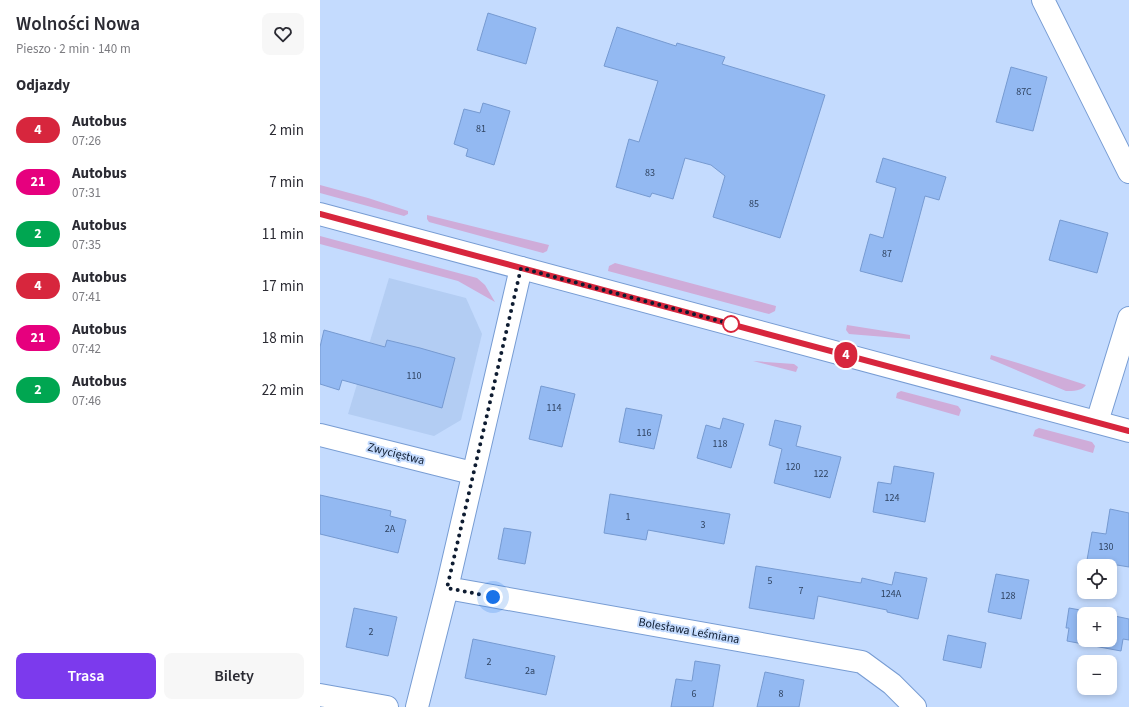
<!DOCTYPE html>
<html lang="pl">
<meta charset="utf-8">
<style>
body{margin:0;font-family:"Source Sans 3",sans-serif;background:#f7f7f7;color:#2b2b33;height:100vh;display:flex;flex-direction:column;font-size:15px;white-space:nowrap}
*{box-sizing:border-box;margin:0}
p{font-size:13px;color:#7c7c81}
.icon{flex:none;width:22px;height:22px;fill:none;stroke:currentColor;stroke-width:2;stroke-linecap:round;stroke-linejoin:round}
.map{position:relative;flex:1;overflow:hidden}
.sheet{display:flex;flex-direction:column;background:#fff;width:320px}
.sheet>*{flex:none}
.badge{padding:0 8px;border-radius:13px;font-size:14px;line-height:26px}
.buttons{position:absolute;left:757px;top:559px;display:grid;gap:8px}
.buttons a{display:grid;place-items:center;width:40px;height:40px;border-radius:8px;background:#fff;box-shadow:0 2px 6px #0003;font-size:20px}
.you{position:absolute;width:20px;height:20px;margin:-10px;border:3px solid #fff;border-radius:50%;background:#1a73e8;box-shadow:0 0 0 6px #1a73e833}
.map>.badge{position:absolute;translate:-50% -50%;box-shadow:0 0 0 2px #fff}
h2{padding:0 16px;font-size:15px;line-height:36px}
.round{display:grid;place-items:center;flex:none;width:42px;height:42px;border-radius:8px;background:#f7f7f7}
.headline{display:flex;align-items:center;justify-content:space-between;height:68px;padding:0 16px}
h1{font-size:19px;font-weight:600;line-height:30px}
.button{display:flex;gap:8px;margin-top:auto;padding:8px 16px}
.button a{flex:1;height:46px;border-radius:8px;background:#7c3aed;color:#fff;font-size:16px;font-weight:600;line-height:46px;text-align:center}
.button a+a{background:#f7f7f7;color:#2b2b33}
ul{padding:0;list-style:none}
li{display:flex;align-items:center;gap:12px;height:52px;padding:0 16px}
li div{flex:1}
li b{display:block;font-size:15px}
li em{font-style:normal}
li .badge{min-width:44px;font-weight:700;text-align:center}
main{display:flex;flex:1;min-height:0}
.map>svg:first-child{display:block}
.built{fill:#b3cdf3}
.green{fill:#cfacd9}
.building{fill:#93b9f2;stroke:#769ad1}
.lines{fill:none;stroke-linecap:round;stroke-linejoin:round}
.minor-casing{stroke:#779cd3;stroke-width:24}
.secondary-casing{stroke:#779cd3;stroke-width:24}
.minor{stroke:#fff;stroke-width:22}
.secondary{stroke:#fff;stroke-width:22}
.line-casing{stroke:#fff;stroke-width:9}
.line{stroke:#d7263d;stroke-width:6}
.walk{stroke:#0e1c31;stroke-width:4;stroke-dasharray:0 7.2}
.stop-dot{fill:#fff;stroke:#d7263d;stroke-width:2}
.labels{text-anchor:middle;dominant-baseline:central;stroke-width:4;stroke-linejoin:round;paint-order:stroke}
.number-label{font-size:10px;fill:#2f4361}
.street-label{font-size:12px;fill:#0e1c31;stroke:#c4dbfe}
</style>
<main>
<section class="sheet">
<div class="headline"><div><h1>Wolności Nowa</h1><p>Pieszo · 2 min · 140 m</p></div><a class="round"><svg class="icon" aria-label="heart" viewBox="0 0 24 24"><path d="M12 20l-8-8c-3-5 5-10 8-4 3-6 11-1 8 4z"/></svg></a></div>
<h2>Odjazdy</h2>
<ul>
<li><span class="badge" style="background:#d7263d;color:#fff">4</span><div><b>Autobus</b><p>07:26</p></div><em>2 min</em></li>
<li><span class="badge" style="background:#e6007e;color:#fff">21</span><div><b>Autobus</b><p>07:31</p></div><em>7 min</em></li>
<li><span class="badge" style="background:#00a651;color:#fff">2</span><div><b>Autobus</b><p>07:35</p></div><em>11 min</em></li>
<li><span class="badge" style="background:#d7263d;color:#fff">4</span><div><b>Autobus</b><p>07:41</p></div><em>17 min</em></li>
<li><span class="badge" style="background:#e6007e;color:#fff">21</span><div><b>Autobus</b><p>07:42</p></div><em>18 min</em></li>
<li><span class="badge" style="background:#00a651;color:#fff">2</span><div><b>Autobus</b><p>07:46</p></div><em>22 min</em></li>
</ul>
<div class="button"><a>Trasa</a><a>Bilety</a></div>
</section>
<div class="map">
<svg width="809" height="707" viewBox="0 0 809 707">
<rect width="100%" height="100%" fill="#c4dbfe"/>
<path class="built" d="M 69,278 L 146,298 L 162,334 L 141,420 L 114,436 L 28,414 Z"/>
<path class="green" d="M 0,185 L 48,198 L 88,211 L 88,214 L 84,216 L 0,193 Z
M 107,215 L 229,245 L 227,251 L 223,253 L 109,222 L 107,219 Z
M 0,236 L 157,278 L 165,285 L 175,302 L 138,281 L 0,244 Z
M 295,263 L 456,306 L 455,311 L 449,314 L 288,271 L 289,266 Z
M 527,325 L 590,335 L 590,339 L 529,334 L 526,330 Z
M 671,355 L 698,363 L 766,385 C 762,391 753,391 746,391 L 670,359 Z
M 433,361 L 474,364 L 478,367 L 476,372 Z
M 581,391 L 638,406 L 641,410 L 639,416 L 576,398 L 577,393 Z
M 719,428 L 772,442 L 775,446 L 773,453 L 713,436 L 715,430 Z"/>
<path class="building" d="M 168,13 L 216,28 L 206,64 L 157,50 Z
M 297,27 L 356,46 L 357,43 L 405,57 L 402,64 L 505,95 L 460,238 L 393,217 L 405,176 L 391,165 L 365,158 L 353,199 L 332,193 L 330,197 L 296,187 L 309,139 L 319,142 L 338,81 L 284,66 Z
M 691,67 L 727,77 L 713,131 L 676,122 Z
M 163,103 L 190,111 L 174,165 L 146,156 L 148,149 L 134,144 L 144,109 L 160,113 Z
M 563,158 L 626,177 L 619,200 L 605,196 L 582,282 L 540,271 L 550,234 L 563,238 L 576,188 L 556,182 Z
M 740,220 L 788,233 L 777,273 L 729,260 Z
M 4,330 L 65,347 L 67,340 L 100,348 L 135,358 L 122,408 L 22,380 L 19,390 L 0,384 L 0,347 Z
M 221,386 L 255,394 L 242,447 L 209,439 Z
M 306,408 L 342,415 L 334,449 L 299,442 Z
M 403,418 L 424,424 L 411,468 L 377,458 L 386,425 L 400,429 Z
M 455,420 L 481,426 L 476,446 L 521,457 L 510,498 L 454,483 L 462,449 L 449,445 Z
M 574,466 L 614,473 L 605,522 L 553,512 L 558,482 L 571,484 Z
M 290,494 L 410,514 L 404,544 L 328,530 L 326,540 L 284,533 Z
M 0,495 L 71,511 L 70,516 L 86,520 L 78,553 L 0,534 Z
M 790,509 L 809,513 L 809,567 L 767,560 L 772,532 L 786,534 Z
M 184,528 L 211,532 L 205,564 L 178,559 Z
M 436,566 L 541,583 L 542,578 L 572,585 L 575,572 L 607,578 L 598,619 L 567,612 L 567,610 L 498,596 L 494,619 L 429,608 Z
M 676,574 L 709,580 L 701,619 L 668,612 Z
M 34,608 L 77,617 L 68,656 L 26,647 Z
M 749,608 L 783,614 L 764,614 L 764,640 L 790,640 L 790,615 L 809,619 L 809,640 L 803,639 L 801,651 L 747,641 L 749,628 L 746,628 Z
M 628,635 L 666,643 L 661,668 L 623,660 Z
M 153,639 L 235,656 L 226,695 L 145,678 Z
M 375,661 L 400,665 L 393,707 L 351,707 L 356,679 L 372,681 Z
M 445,672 L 484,680 L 479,707 L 437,707 Z"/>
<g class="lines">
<defs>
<path id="minor" d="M 723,0 L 809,172
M 777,422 L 809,318
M 0,435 L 152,473
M 127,588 L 542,662 L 572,684 L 595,707
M 0,695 L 67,707
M 97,707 L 127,588 L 201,268"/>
<path id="secondary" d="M 0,214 L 809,431"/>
</defs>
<use href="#minor" class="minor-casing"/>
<use href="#secondary" class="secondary-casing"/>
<use href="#minor" class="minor"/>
<use href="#secondary" class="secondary"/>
</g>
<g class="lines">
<defs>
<path id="line" d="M 0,214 L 809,431"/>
</defs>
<use href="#line" class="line-casing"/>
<use href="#line" class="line"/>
<path class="walk" d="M 173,597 L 127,588 L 201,268 L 411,324"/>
</g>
<circle class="stop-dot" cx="411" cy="324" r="8"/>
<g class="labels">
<g class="number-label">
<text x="704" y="92">87C</text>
<text x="161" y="129">81</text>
<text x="330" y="173">83</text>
<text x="434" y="204">85</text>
<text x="567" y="254">87</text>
<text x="94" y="376">110</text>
<text x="234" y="408">114</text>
<text x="324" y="433">116</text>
<text x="400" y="444">118</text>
<text x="473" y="467">120</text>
<text x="501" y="474">122</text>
<text x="572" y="498">124</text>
<text x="308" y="517">1</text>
<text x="383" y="525">3</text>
<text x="70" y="529">2A</text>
<text x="786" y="547">130</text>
<text x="450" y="581">5</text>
<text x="481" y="591">7</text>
<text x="571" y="594">124A</text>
<text x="688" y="596">128</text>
<text x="51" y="632">2</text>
<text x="169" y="662">2</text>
<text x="210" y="671">2a</text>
<text x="374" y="694">6</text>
<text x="461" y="694">8</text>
</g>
<g class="street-label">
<text transform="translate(76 454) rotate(14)">Zwycięstwa</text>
<text transform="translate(369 631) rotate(10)">Bolesława Leśmiana</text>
</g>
</g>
</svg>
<div class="buttons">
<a><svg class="icon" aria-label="locate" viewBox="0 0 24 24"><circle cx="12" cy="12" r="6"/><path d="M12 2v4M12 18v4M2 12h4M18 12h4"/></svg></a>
<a>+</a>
<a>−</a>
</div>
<div class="you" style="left:173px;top:597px"></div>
<b class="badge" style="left:526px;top:355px;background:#d7263d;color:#fff">4</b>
</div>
</main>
